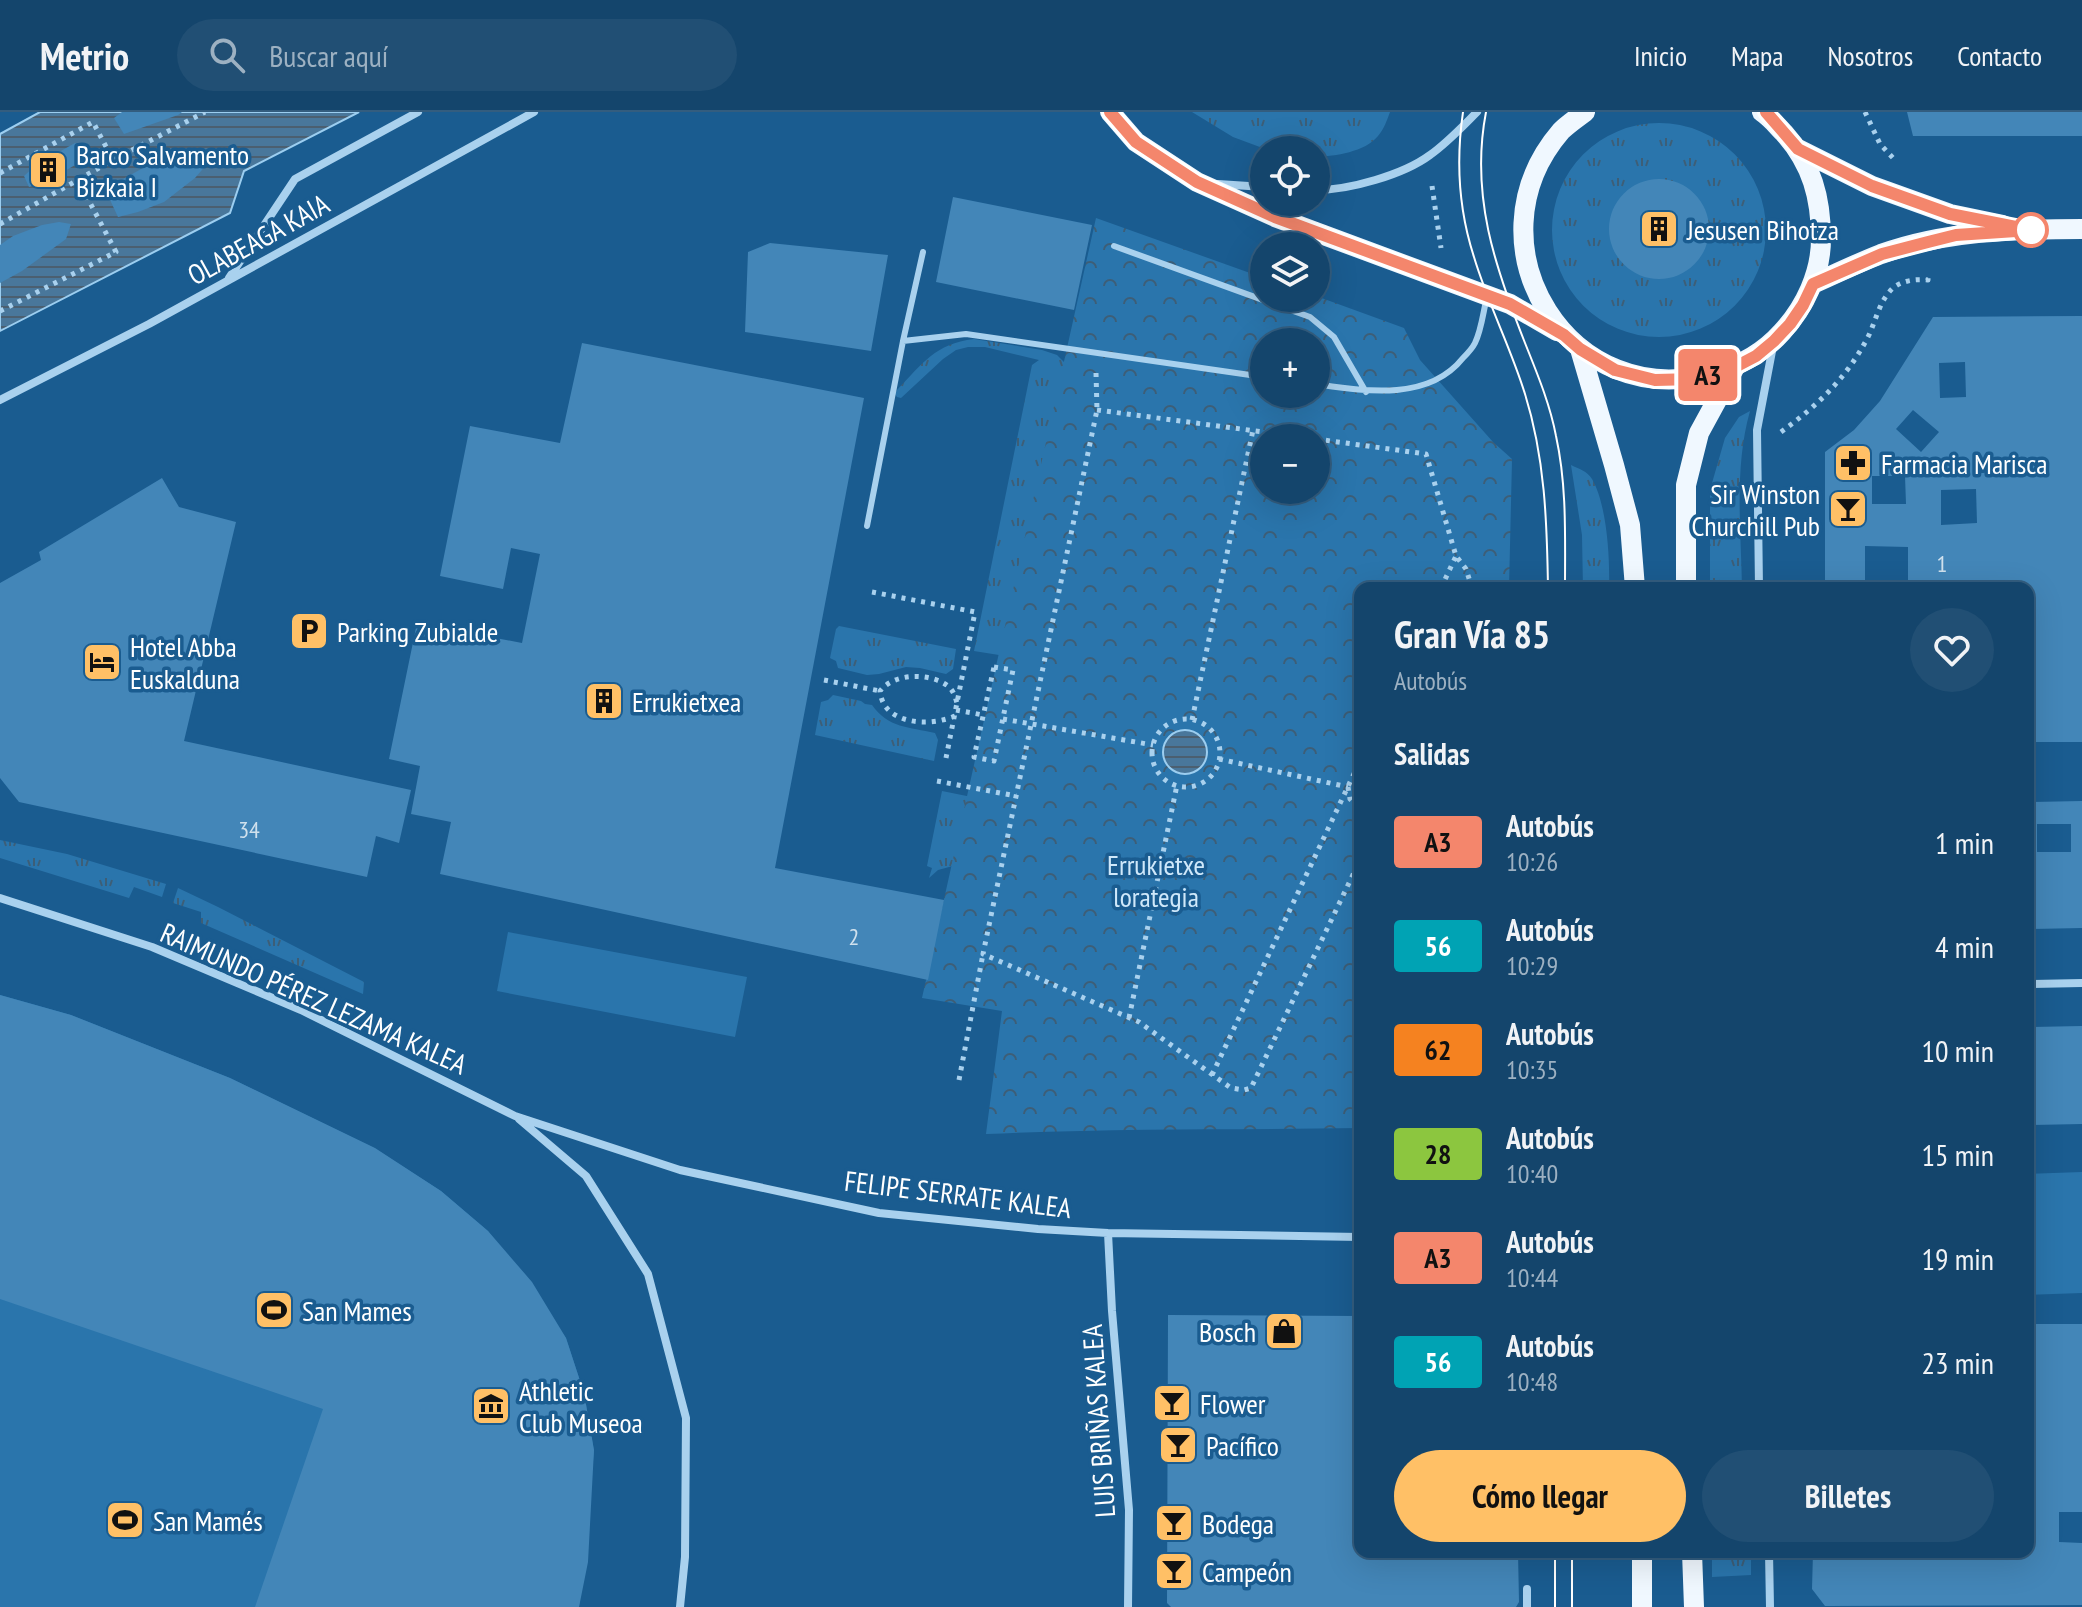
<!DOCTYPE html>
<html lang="es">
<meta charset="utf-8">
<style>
body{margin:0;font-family:"PT Sans Narrow",sans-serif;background:#214f74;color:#f1f3f6;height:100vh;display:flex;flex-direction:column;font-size:30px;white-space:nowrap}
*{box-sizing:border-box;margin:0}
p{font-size:26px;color:#9db1c2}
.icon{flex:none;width:44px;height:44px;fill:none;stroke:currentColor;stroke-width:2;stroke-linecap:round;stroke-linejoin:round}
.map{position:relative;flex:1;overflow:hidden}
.sheet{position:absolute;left:1354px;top:470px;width:680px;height:976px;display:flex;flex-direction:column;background:#14456c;border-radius:16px;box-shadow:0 8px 32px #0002,0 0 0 2px #335d7f}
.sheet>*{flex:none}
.badge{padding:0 16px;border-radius:6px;font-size:28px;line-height:52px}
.fabs{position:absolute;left:1250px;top:24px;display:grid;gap:16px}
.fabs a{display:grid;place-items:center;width:80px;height:80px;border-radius:50%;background:#14456c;box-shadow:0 8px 32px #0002,0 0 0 2px #335d7f;font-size:40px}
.map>.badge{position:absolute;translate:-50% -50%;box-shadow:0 0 0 4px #fff}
h2{padding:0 40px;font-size:30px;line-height:72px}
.round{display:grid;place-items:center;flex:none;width:84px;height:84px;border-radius:42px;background:#214f74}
.head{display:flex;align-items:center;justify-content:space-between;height:136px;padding:0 40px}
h1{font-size:38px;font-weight:700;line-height:60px}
.action{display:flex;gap:16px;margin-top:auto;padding:16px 40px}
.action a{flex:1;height:92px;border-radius:48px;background:#ffc066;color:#111;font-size:32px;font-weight:700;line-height:92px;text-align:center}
.action a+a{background:#214f74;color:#f1f3f6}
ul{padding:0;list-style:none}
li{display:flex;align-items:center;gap:24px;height:104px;padding:0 40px}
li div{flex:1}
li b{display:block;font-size:30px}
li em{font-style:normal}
li .badge{min-width:88px;font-weight:700;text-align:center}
header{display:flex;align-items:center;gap:48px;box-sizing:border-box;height:112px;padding:0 40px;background:#14456c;border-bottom:2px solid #335d7f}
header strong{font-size:38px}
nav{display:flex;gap:44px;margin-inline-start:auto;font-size:28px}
.search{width:560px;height:72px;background:#214f74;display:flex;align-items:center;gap:20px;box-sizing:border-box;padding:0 28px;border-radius:44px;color:#9db1c2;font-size:30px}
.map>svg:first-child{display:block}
.grass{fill:url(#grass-tufts)}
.park{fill:url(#park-crowns);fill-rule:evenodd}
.pitch{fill:#2a75ac}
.water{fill:url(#water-rules);stroke:#9ccef0;stroke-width:2}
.building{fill:#4386b8;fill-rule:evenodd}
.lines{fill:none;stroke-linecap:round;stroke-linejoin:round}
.path{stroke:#a9d1ee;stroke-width:5;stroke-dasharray:4 6;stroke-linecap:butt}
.lane{stroke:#a9d1ee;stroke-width:6}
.street{stroke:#a9d1ee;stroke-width:8}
.primary{stroke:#f0f8ff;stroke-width:20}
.tram{stroke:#fff;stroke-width:2}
.line-casing{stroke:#fff;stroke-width:18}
.line{stroke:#f4866c;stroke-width:12}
.stop-dot{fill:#fff;stroke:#f4866c;stroke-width:4}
.labels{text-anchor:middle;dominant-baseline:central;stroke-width:7;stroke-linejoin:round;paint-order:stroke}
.number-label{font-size:24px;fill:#d0e1ed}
.poi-label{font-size:28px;fill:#fff;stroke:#1a5c90;text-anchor:start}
.street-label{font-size:28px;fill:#fff;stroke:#1a5c90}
.park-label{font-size:28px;fill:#cfe8fa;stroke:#1a5c90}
</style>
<header>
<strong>Metrio</strong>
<div class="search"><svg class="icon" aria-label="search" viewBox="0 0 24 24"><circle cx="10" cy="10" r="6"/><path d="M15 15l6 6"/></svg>Buscar aquí</div>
<nav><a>Inicio</a><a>Mapa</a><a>Nosotros</a><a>Contacto</a></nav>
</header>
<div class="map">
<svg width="2082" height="1495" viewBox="0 0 2082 1495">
<defs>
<pattern id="grass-tufts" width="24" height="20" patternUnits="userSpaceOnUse" patternTransform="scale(2)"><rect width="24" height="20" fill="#2a75ac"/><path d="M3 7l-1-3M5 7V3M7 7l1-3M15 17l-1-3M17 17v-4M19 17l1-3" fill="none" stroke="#3d5e77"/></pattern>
<pattern id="park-crowns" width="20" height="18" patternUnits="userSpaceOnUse" patternTransform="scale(2)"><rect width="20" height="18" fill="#2a75ac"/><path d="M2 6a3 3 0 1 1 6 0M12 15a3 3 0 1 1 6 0" fill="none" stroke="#3d5e77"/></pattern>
<pattern id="water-rules" width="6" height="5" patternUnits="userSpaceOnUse" patternTransform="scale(2)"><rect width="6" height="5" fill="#49779b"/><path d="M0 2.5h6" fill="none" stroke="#4b5f70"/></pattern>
</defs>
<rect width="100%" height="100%" fill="#1a5c90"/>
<path class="grass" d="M 1192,0 L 1390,0 C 1387,8 1384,17 1378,24 C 1365,40 1335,44 1316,45 L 1316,38 L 1268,38 L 1233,25 Z
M1552 118a107 107 0 1 1 214 0a107 107 0 1 1-214 0Z
M 974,227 L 1042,238 L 1057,243 L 1070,256 L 1030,548 L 974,539 L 1032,253 L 1039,248 L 985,235 L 968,235 L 956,238 L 943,247 L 901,286 L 897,285 L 895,282 L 897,278 C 923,251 935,232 974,227 Z
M 1750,299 C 1734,355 1741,418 1742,476 L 1710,476 L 1710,378 L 1725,326 L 1739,305 Z
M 1571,353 C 1579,357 1587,359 1592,367 C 1607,393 1610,446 1609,476 L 1583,476 L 1582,423 Z
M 839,514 L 956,537 L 953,557 L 946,562 L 920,556 L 906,555 L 879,562 L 867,563 L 838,556 L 836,549 L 830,546 L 836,517 Z
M 833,583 L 861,589 L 865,592 L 872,593 C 888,616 909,615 935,621 L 938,628 L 934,649 L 815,623 L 821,590 L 828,588 Z
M 942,679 L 1001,691 L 960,752 L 938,758 L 929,766 L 932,756 L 927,754 Z
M 0,728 L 67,742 L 166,772 L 162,785 L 134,775 L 129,786 L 0,746 Z
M 178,776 L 218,795 L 364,870 L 363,882 L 201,811 L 201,800 L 173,791 Z
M 1712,1440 L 1751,1440 L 1751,1463 L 1712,1465 Z"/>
<path class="park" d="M 1096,106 L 1264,166 L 1264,186 L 1316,186 L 1316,184 L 1404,216 L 1420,248 L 1493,330 L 1512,347 L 1509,476 L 1360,476 L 1360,1016 C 1235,1018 1111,1016 986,1022 L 1002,899 L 922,886 ZM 1264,230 L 1316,230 L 1316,282 L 1264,282 ZM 1264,326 L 1316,326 L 1316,378 L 1264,378 Z"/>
<path class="pitch" d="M 508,820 L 747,865 L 735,925 L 497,879 Z
M 0,883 L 71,903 L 230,966 L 374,1036 L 441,1079 L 488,1119 L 566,1226 L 584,1281 L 594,1339 L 579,1495 L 0,1495 Z
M 2082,1060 L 2082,1181 L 2028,1183 L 2028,1062 Z"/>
<path class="water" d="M 40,0 L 359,0 L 244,59 L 230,101 L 0,219 L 0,22 Z
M1163 640a22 22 0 1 1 44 0a22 22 0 1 1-44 0Z"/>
<path class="building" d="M 122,0 L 182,0 L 178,3 L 124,22 L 114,6 Z
M 1907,0 L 2082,0 L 2082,24 L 1913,24 Z
M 75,31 L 89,35 L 87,46 L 46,70 L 29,75 L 24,64 L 36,53 Z
M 214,44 L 195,66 L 164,90 L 138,100 L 118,105 L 105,77 L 143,56 L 174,45 Z
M1609 117a50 50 0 1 1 100 0a50 50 0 1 1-100 0Z
M 953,85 L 1092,113 L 1074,198 L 936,170 Z
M 59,110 L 71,112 L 66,127 L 22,159 L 0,171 L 0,133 L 13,124 L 42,113 Z
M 770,131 L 888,143 L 871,239 L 745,220 L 748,140 Z
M 2082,204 L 2082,630 L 2028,630 L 2028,476 L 1825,476 L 1825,340 L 1854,318 L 1880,289 L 1933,205 ZM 1965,250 L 1966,285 L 1940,286 L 1939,251 ZM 1913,298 L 1939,320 L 1921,340 L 1896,317 ZM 1872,364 L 1905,364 L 1906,392 L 1872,392 ZM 1976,377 L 1977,411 L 1941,413 L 1941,378 ZM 1865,434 L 1908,435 L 1908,468 L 1865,469 Z
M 582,231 L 864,286 L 775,756 L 944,788 L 928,868 L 440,762 L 451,710 L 411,702 L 420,654 L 389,647 L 417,511 L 522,531 L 540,442 L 511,436 L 503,477 L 440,464 L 470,314 L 560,331 Z
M 162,366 L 179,395 L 236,410 L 184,629 L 411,678 L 399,731 L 376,724 L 367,765 L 19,690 L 0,666 L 0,471 L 41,448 L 39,440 Z
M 2082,689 L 2082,816 L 2028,817 L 2028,690 ZM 2037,712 L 2071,712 L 2071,740 L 2037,740 Z
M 0,883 L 71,903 L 230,966 L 375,1036 L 441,1079 L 488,1119 L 532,1170 L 566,1226 L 584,1281 L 594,1338 L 588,1450 L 579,1495 L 255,1495 L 323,1297 L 0,1187 Z
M 2082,914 L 2082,1012 L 2028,1013 L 2028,915 Z
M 1168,1203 L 1360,1204 L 1360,1440 L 1518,1440 L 1519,1490 L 1516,1495 L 1171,1495 L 1167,1491 Z
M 2028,1212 L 2082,1212 L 2082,1400 L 2059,1400 L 2059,1430 L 2082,1431 L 2082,1493 L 1825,1494 L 1812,1477 L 1813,1440 L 2028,1440 Z"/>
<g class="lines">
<path class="path" d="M 1865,0 L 1880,32 L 1893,46
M 0,61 L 93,10 L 113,48 L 205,0
M 1432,74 L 1441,136
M 0,112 L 113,48
M 0,199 L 116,140 L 78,68
M 1096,261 L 1097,298 L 983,842 L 1139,910 L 1231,976 L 1244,978 L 1251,976 L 1360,748
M 1097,298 L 1309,326
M 1781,320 C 1818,293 1846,267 1868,225 C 1876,209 1879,189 1893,176 C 1903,168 1916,167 1928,168 L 1928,161
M 1316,327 L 1426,342 L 1456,444 L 1466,457 L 1472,476
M 1441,476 L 1456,444
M 872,480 L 975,500 L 946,646
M 994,555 L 1013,558 L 994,649 L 974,645 Z
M 824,568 L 880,579
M 956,598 L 983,603
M 955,604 C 930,615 883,613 880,579 C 894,561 929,560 948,574 C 953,578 955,584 957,591
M 1003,607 L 1153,633
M1152 641a34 34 0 1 1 68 0a34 34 0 1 1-68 0Z
M 1192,608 L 1253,318
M 1219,647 L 1348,675
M 937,669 L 1016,684
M 1348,675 L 1350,687 L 1360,697
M 1129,906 L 1177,673
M 1212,963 L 1360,649
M 959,968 L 983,842"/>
<path class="lane" d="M 1114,134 L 1310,205 L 1334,225 L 1366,280
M 903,229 L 966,222 L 1264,265
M 1316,272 C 1364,279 1428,290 1463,246 C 1467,242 1472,237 1475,231 C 1481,219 1483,202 1486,189
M 867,414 L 903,229 L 923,140"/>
<path class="street" d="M 1218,72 L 1264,75
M 1316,78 C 1349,78 1403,63 1430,43 C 1447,31 1462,15 1477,0
M 229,166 L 295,67 L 418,0
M 0,288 L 149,212 L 534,0
M 1759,476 L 1757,318 L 1773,234
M 0,786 L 152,835 L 301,898 L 515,1004 L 680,1058 L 879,1101 L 1038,1117 L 1108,1121 L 1360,1125
M 2028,872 L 2082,871
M 519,1007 L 586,1064 L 648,1162 L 686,1306 L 685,1445 L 680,1495
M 1108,1121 L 1112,1199 L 1129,1398 L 1128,1495
M 1769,1440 L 1770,1495
M 1527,1495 L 1527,1477"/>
<path class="primary" d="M 1110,0 L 1136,30 L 1197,70 L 1275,105 L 1510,192 L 1557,219
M 1585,0 C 1577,6 1568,12 1561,19 C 1463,133 1571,305 1716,260 C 1742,253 1764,240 1782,220 C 1805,195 1821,161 1821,127 C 1821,86 1812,52 1784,21 C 1777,14 1771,6 1762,0
M 1798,37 L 1872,74 L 1950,102 L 2003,113
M 1813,172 C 1835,162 1858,151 1881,142 C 1944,119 2015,117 2082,117
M 1580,237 L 1614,353 L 1630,413 L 1635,476
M 1686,476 L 1686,373 L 1699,321 L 1735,255
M 1692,1440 L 1694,1495
M 1642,1495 L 1642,1440"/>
<path class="tram" d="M 1463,0 C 1456,48 1459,99 1474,145 C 1488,192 1511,236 1525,282 C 1545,346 1547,410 1548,476
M 1486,0 C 1470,83 1495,155 1525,231 C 1537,261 1550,292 1556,324 C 1567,374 1565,425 1565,476
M 1555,1440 L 1555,1495
M 1572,1440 L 1572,1495"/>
</g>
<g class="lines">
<defs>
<path id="line" d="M 1110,0 L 1136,30 L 1197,70 L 1275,105 L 1510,192 L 1564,223 L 1580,237 L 1615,258 L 1655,268 L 1696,267 L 1735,255 L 1756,244 L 1774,229 L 1790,212 L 1803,193 L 1813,172 L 1882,142 L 1928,130 L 1956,123 L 2031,118 L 1950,102 L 1872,74 L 1798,37 L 1766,0"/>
</defs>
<use href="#line" class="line-casing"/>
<use href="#line" class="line"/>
</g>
<defs>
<symbol id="building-square" viewBox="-11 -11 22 22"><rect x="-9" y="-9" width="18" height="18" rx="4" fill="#ffc066" stroke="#1a5c90"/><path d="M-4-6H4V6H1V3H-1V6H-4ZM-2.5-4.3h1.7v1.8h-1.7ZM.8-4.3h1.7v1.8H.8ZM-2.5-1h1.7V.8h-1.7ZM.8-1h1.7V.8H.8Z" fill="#111"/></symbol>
<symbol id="pharmacy-square" viewBox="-11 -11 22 22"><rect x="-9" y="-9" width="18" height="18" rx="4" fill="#ffc066" stroke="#1a5c90"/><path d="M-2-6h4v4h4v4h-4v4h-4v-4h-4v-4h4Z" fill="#111"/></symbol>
<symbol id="bar-square" viewBox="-11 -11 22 22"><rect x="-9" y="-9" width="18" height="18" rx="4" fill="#ffc066" stroke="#1a5c90"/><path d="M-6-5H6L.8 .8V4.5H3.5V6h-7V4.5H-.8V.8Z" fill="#111"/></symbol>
<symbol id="parking-square" viewBox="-11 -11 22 22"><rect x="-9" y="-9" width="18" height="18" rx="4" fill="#ffc066" stroke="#1a5c90"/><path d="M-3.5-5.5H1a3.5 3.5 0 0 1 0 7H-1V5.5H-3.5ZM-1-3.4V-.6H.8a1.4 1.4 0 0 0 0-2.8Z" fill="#111"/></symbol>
<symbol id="hotel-square" viewBox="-11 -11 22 22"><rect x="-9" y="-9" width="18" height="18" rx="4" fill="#ffc066" stroke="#1a5c90"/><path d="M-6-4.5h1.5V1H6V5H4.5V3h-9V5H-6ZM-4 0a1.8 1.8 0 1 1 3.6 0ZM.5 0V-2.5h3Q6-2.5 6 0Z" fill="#111"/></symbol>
<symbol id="stadium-square" viewBox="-11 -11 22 22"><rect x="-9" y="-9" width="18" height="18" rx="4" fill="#ffc066" stroke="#1a5c90"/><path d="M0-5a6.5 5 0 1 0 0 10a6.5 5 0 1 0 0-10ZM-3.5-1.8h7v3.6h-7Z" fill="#111"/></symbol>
<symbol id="shop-square" viewBox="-11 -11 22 22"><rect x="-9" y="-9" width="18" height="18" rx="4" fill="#ffc066" stroke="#1a5c90"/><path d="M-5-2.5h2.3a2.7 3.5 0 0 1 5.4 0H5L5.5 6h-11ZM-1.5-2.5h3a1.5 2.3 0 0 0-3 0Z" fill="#111"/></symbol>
<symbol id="museum-square" viewBox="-11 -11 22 22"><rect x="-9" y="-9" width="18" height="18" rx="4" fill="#ffc066" stroke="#1a5c90"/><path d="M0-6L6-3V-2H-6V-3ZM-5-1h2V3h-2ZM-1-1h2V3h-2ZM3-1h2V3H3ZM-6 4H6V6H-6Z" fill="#111"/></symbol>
</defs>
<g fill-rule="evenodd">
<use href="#building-square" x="26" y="36" width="44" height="44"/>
<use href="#building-square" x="1637" y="95" width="44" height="44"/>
<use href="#pharmacy-square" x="1831" y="329" width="44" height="44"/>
<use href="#bar-square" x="1826" y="375" width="44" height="44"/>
<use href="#parking-square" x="287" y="497" width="44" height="44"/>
<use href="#hotel-square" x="80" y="528" width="44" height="44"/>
<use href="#building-square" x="582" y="567" width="44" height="44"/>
<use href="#stadium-square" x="252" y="1176" width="44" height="44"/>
<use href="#shop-square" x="1262" y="1197" width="44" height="44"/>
<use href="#bar-square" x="1150" y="1269" width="44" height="44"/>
<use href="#museum-square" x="469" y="1272" width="44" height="44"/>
<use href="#bar-square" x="1156" y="1311" width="44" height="44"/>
<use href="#stadium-square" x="103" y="1386" width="44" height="44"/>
<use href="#bar-square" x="1152" y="1389" width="44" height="44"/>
<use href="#bar-square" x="1152" y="1437" width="44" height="44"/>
</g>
<circle class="stop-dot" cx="2031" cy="118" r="16"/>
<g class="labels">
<g class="number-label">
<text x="1942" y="451">1</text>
<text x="249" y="717">34</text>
<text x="854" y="824">2</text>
</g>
<g class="poi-label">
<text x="76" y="42">Barco Salvamento<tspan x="76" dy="32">Bizkaia I</tspan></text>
<text x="1687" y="117">Jesusen Bihotza</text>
<text x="1881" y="351">Farmacia Marisca</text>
<text x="1820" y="381" text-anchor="end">Sir Winston<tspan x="1820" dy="32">Churchill Pub</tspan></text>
<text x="337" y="519">Parking Zubialde</text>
<text x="130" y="534">Hotel Abba<tspan x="130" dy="32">Euskalduna</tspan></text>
<text x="632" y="589">Errukietxea</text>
<text x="302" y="1198">San Mames</text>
<text x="1256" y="1219" text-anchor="end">Bosch</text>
<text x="519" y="1278">Athletic<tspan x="519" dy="32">Club Museoa</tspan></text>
<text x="1200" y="1291">Flower</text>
<text x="1206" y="1333">Pacífico</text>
<text x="153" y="1408">San Mamés</text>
<text x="1202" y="1411">Bodega</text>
<text x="1202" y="1459">Campeón</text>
</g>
<g class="street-label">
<text transform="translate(258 127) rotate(-29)">OLABEAGA KAIA</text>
<text transform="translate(314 886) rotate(24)">RAIMUNDO PÉREZ LEZAMA KALEA</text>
<text transform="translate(958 1082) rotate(7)">FELIPE SERRATE KALEA</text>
<text transform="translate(1098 1309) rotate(-94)">LUIS BRIÑAS KALEA</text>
</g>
<g class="park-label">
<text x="1156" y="752">Errukietxe<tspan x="1156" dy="32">lorategia</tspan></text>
</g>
</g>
</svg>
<div class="fabs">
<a><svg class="icon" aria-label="locate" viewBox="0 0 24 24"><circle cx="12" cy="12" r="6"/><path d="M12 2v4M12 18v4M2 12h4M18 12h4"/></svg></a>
<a><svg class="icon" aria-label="layers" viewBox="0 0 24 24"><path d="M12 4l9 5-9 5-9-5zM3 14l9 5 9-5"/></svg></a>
<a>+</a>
<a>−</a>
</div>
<b class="badge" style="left:1708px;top:263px;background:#f4866c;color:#111">A3</b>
<section class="sheet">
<div class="head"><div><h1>Gran Vía 85</h1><p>Autobús</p></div><a class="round"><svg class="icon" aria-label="heart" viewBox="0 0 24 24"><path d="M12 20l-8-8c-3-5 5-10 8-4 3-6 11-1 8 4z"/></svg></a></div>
<h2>Salidas</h2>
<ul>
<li><span class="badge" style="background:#f4866c;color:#111">A3</span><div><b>Autobús</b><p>10:26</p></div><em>1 min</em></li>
<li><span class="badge" style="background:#00a3b4;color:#fff">56</span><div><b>Autobús</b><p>10:29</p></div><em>4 min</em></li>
<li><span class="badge" style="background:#f58220;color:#111">62</span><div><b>Autobús</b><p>10:35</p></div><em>10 min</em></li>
<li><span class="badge" style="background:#8cc63f;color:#111">28</span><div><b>Autobús</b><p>10:40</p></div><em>15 min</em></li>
<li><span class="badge" style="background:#f4866c;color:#111">A3</span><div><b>Autobús</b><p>10:44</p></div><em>19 min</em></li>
<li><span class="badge" style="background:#00a3b4;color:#fff">56</span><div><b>Autobús</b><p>10:48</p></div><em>23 min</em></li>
</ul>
<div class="action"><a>Cómo llegar</a><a>Billetes</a></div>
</section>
</div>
